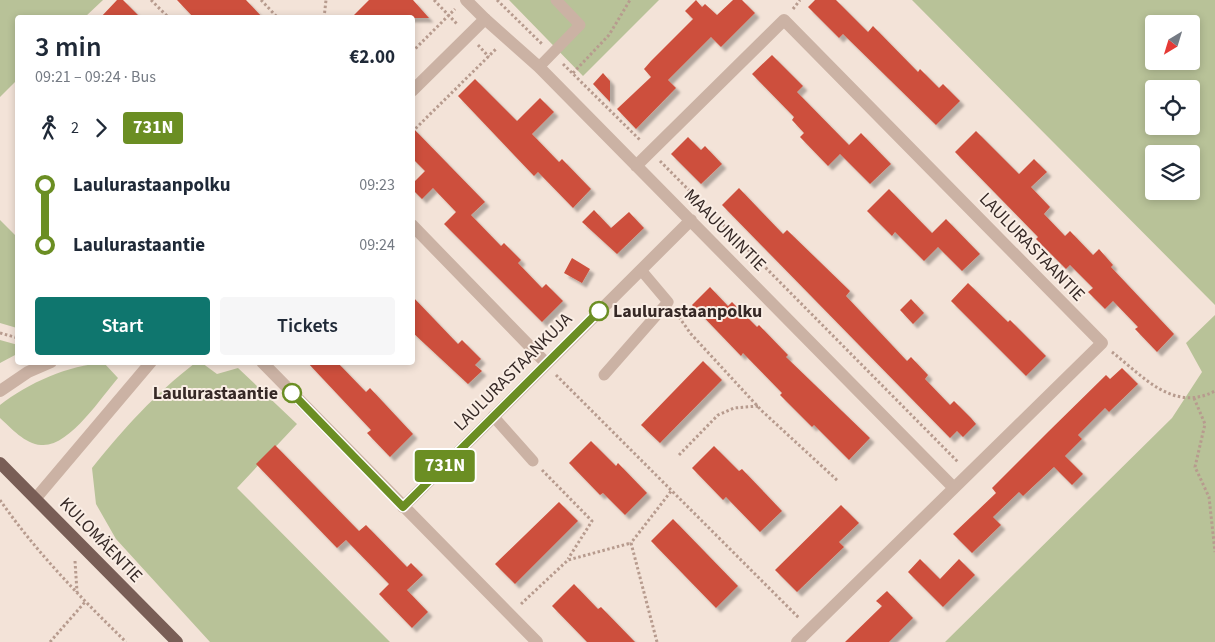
<!DOCTYPE html>
<meta charset="utf-8">
<style>
body{margin:0;font-family:"Source Sans 3",sans-serif;background:#f6f6f7;color:#1f2937;height:100vh;display:flex;flex-direction:column;font-size:19px;white-space:nowrap}
*{box-sizing:border-box;margin:0}
p{font-size:16px;color:#747a83}
.icon{flex:none;width:28px;height:28px;fill:none;stroke:currentColor;stroke-width:2;stroke-linecap:round;stroke-linejoin:round}
.map{position:relative;flex:1;overflow:hidden}
.drawer{position:absolute;left:15px;top:15px;width:400px;height:350px;display:flex;flex-direction:column;background:#fff;border-radius:5px;box-shadow:0 2px 8px #0003}
.drawer>*{flex:none}
.badge{padding:0 10px;border-radius:4px;font-size:18px;line-height:32px}
.needle{width:32px;rotate:218deg}
.tools{position:absolute;left:1145px;top:15px;display:grid;gap:10px}
.tools a{display:grid;place-items:center;width:55px;height:55px;border-radius:5px;background:#fff;box-shadow:0 2px 8px #0003;font-size:25px}
.map>.badge{position:absolute;translate:-50% -50%;box-shadow:0 0 0 2px #fff}
.legs{display:flex;align-items:center;gap:8px;height:55px;padding:0 20px;font-size:16px}
.legs p{margin-inline-start:auto}
.summary{display:flex;align-items:center;justify-content:space-between;height:85px;padding:0 20px}
h1{font-size:28px;font-weight:600;line-height:38px}
.cta{display:flex;gap:10px;margin-top:auto;padding:10px 20px}
.cta a{flex:1;height:58px;border-radius:5px;background:#0f766e;color:#fff;font-size:20px;font-weight:600;line-height:58px;text-align:center}
.cta a+a{background:#f6f6f7;color:#1f2937}
ul{padding:0 20px;list-style:none}
li{display:flex;align-items:center;gap:18px;height:60px;font-size:19px}
li i{display:grid;place-items:center;width:8px;height:100%;margin:0 6px;background:currentColor}
li i::after{content:'';width:12px;height:12px;margin:-6px;border:4px solid;border-radius:50%;background:#fff}
li p{margin-inline-start:auto}
li:first-child i{background:linear-gradient(#0000 50%,currentColor 0)}
li:last-child i{background:linear-gradient(currentColor 50%,#0000 0)}
.map>svg:first-child{display:block}
.green{fill:#b8c298;fill-rule:evenodd}
.building{fill:#cd503c;filter:url(#shadow)}
.lines{fill:none;stroke-linecap:round;stroke-linejoin:round}
.path{stroke:#b79b8e;stroke-width:3;stroke-dasharray:2.5 2.5;stroke-linecap:butt}
.service{stroke:#cbb2a4;stroke-width:11}
.minor{stroke:#cbb2a4;stroke-width:12}
.tertiary{stroke:#cbb2a4;stroke-width:12}
.primary{stroke:#795e56;stroke-width:12}
.line-1-casing{stroke:#fff;stroke-width:11}
.line-1{stroke:#6b8e23;stroke-width:8}
.stop-1-dot{fill:#fff;stroke:#6b8e23;stroke-width:2.5}
.labels{text-anchor:middle;dominant-baseline:central;stroke-width:4;stroke-linejoin:round;paint-order:stroke}
.street-label{font-size:18px;fill:#362926;stroke:#faeee5}
.stop-label{font-size:18px;font-weight:bold;fill:#362926;stroke:#faeee5;text-anchor:start}
</style>
<div class="map">
<svg width="1215" height="642" viewBox="0 0 1215 642">
<defs>
<filter id="shadow"><feDropShadow dx="4.5" dy="4.5" stdDeviation="1" flood-color="#0004"/></filter>
</defs>
<rect width="100%" height="100%" fill="#f3e3d8"/>
<path class="green" d="M 0,0 L 103,0 L 85,17 L 18,18 L 17,80 L 0,97 Z
M 509,0 L 659,0 L 583,76 Z
M 912,0 L 1215,0 L 1215,305 ZM 1154,24 L 1191,24 L 1191,61 L 1154,61 ZM 1154,89 L 1191,89 L 1191,126 L 1154,126 ZM 1154,154 L 1191,154 L 1191,191 L 1154,191 Z
M 0,220 L 17,237 L 17,328 L 0,323 Z
M 1215,315 L 1215,642 L 945,642 L 1172,418 L 1202,372 L 1186,343 Z
M 0,340 L 18,345 L 17,354 L 0,363 Z
M 104,363 L 118,378 C 102,396 69,448 41,445 C 25,444 11,428 0,418 L 0,405 C 28,383 69,365 104,363 Z
M 195,363 L 202,363 L 217,374 L 238,368 L 297,424 L 237,488 L 390,642 L 210,642 L 116,539 L 96,504 L 92,468 C 126,426 153,396 195,363 Z"/>
<path class="building" d="M 117,0 L 123,0 L 141,18 L 100,18 Z
M 177,0 L 246,0 L 263,18 L 194,18 Z
M 369,0 L 413,0 L 429,18 L 351,18 Z
M 696,0 L 702,7 L 705,4 L 717,15 L 733,0 L 742,0 L 755,13 L 721,47 L 711,37 L 668,80 L 676,88 L 636,129 L 617,109 L 651,77 L 644,69 L 651,61 L 693,19 L 685,11 Z
M 815,0 L 836,0 L 868,32 L 873,26 L 918,72 L 920,69 L 939,88 L 943,84 L 960,101 L 936,125 L 843,34 L 839,38 L 808,7 Z
M 772,55 L 803,86 L 797,92 L 849,145 L 847,147 L 861,133 L 891,164 L 870,184 L 840,154 L 828,166 L 800,137 L 804,133 L 792,120 L 794,117 L 752,74 Z
M 603,73 L 610,81 L 610,102 L 593,84 Z
M 475,79 L 517,121 L 540,98 L 554,112 L 532,134 L 559,162 L 562,159 L 591,189 L 573,208 L 538,172 L 534,176 L 458,96 Z
M 412,127 L 485,202 L 471,215 L 501,246 L 504,243 L 521,260 L 518,263 L 542,288 L 546,284 L 563,301 L 542,322 L 444,224 L 456,212 L 433,188 L 422,199 L 412,189 L 412,184 L 425,171 L 412,158 Z
M 976,131 L 1019,174 L 1034,159 L 1047,172 L 1031,187 L 1050,207 L 1044,214 L 1065,236 L 1070,231 L 1093,255 L 1099,249 L 1113,265 L 1111,267 L 1174,334 L 1157,352 L 1135,329 L 1138,327 L 1113,301 L 1105,309 L 1088,292 L 1093,288 L 1070,265 L 1066,269 L 1036,239 L 1038,237 L 955,152 Z
M 688,137 L 701,150 L 705,146 L 722,164 L 701,184 L 671,154 Z
M 739,188 L 783,234 L 787,230 L 850,291 L 846,296 L 907,361 L 911,357 L 928,375 L 925,379 L 950,405 L 954,401 L 971,418 L 976,424 L 963,437 L 957,431 L 950,438 L 722,205 Z
M 889,189 L 932,233 L 946,219 L 980,254 L 962,271 L 938,247 L 924,261 L 895,232 L 892,236 L 867,211 Z
M 594,210 L 611,228 L 629,212 L 644,228 L 617,254 L 582,222 Z
M 572,258 L 590,269 L 582,283 L 564,273 Z
M 968,283 L 1008,322 L 1010,320 L 1046,356 L 1026,376 L 951,301 Z
M 710,287 L 728,306 L 732,302 L 757,327 L 759,325 L 788,355 L 786,357 L 870,438 L 849,460 L 814,425 L 812,427 L 780,395 L 782,393 L 743,353 L 741,356 L 692,305 Z
M 412,296 L 458,344 L 462,340 L 481,359 L 475,365 L 482,371 L 468,384 L 412,332 Z
M 911,299 L 924,313 L 913,324 L 900,310 Z
M 703,361 L 722,380 L 660,443 L 641,425 Z
M 307,362 L 337,362 L 366,392 L 370,388 L 413,434 L 390,457 L 367,433 L 371,430 Z
M 1122,368 L 1138,384 L 1109,412 L 1105,408 L 1078,435 L 1082,439 L 1065,456 L 1083,474 L 1072,485 L 1054,467 L 1023,496 L 1019,492 L 993,517 L 1001,525 L 972,553 L 953,534 L 996,493 L 992,488 L 1049,431 L 1106,375 L 1110,379 Z
M 591,441 L 616,466 L 618,463 L 647,493 L 625,515 L 603,493 L 600,495 L 569,463 Z
M 275,445 L 359,531 L 366,525 L 407,567 L 411,563 L 423,575 L 407,590 L 428,612 L 412,628 L 379,594 L 389,584 L 346,540 L 337,548 L 256,464 Z
M 714,446 L 739,471 L 742,469 L 782,511 L 760,532 L 726,497 L 723,500 L 692,468 Z
M 559,502 L 578,521 L 515,584 L 495,564 Z
M 841,505 L 859,523 L 839,542 L 844,547 L 797,592 L 775,570 Z
M 673,519 L 738,586 L 716,608 L 651,541 Z
M 920,559 L 940,579 L 959,559 L 975,575 L 943,607 L 908,572 Z
M 574,584 L 598,609 L 601,607 L 635,642 L 587,642 L 552,606 Z
M 887,591 L 913,618 L 889,642 L 845,642 L 882,606 L 876,601 Z"/>
<g class="lines">
<path class="path" d="M 151,0 L 169,18
M 261,0 L 278,18
M 434,0 L 458,25
M 497,0 L 542,44
M 793,9 L 800,0
M 324,18 L 326,0
M 478,45 L 489,57
M 412,52 L 455,9
M 563,64 L 640,140
M 573,73 L 609,35 L 630,0
M 412,132 L 497,48
M 660,161 L 958,462
M 676,313 L 691,334 L 762,411 L 838,481
M 0,333 L 18,338
M 1112,352 C 1143,376 1173,413 1215,391
M 556,375 L 799,618
M 1194,398 L 1205,424 L 1195,467 L 1209,497 L 1215,552
M 679,455 L 718,415 L 734,408 L 758,406
M 542,470 L 592,521 L 568,559
M 0,500 C 36,552 81,598 126,642
M 75,561 L 77,592
M 521,604 L 568,560 L 631,543
M 50,642 L 85,602
M 657,642 L 631,543 L 672,490"/>
<path class="service" d="M 539,67 L 580,25 L 556,0
M 604,375 L 668,302 L 641,270
M 493,416 L 533,461"/>
<path class="minor" d="M 485,19 L 539,67 L 954,488
M 636,166 L 784,20 L 1102,343 L 797,642
M 412,225 L 546,363
M 262,362 L 537,642
M 0,391 L 28,372 L 51,362
M 403,507 L 691,220"/>
<path class="tertiary" d="M 412,91 L 485,19 L 466,0
M 36,498 L 151,362"/>
<path class="primary" d="M 0,463 L 177,642"/>
</g>
<g class="lines">
<defs>
<path id="line-1" d="M 292,393 L 403,507 L 599,311"/>
</defs>
<use href="#line-1" class="line-1-casing"/>
<use href="#line-1" class="line-1"/>
</g>
<g class="stop-1-dot">
<circle cx="599" cy="311" r="9"/>
<circle cx="292" cy="393" r="9"/>
</g>
<g class="labels">
<g class="street-label">
<text transform="translate(725 230) rotate(45)">MAAUUNINTIE</text>
<text transform="translate(1032 247) rotate(46)">LAULURASTAANTIE</text>
<text transform="translate(513 372) rotate(-45)">LAULURASTAANKUJA</text>
<text transform="translate(101 540) rotate(46)">KULOMÄENTIE</text>
</g>
<g class="stop-label">
<text x="613" y="311">Laulurastaanpolku</text>
<text x="278" y="393" text-anchor="end">Laulurastaantie</text>
</g>
</g>
</svg>
<div class="tools">
<a><svg class="needle" viewBox="-14 -14 28 28"><path d="M0-13l5 13h-10z" fill="#e53935"/><path d="M0 13l5-13h-10z" fill="#747a83"/></svg></a>
<a><svg class="icon" aria-label="locate" viewBox="0 0 24 24"><circle cx="12" cy="12" r="6"/><path d="M12 2v4M12 18v4M2 12h4M18 12h4"/></svg></a>
<a><svg class="icon" aria-label="layers" viewBox="0 0 24 24"><path d="M12 4l9 5-9 5-9-5zM3 14l9 5 9-5"/></svg></a>
</div>
<b class="badge" style="left:445px;top:466px;background:#6b8e23;color:#fff">731N</b>
<section class="drawer">
<div class="summary"><div><h1>3 min</h1><p>09:21 – 09:24 · Bus</p></div><b>€2.00</b></div>
<div class="legs"><svg class="icon" aria-label="walk" viewBox="0 0 24 24"><circle cx="13" cy="4" r="2"/><path d="M13 8l-2 6 4 7M11 14l-3 7M7 12l3-4h3l4 4"/></svg>2<svg class="icon" aria-label="forward" viewBox="0 0 24 24"><path d="M9 5l7 7-7 7"/></svg><b class="badge" style="background:#6b8e23;color:#fff">731N</b></div>
<ul>
<li><i style="color:#6b8e23"></i><b>Laulurastaanpolku</b><p>09:23</p></li>
<li><i style="color:#6b8e23"></i><b>Laulurastaantie</b><p>09:24</p></li>
</ul>
<div class="cta"><a>Start</a><a>Tickets</a></div>
</section>
</div>
